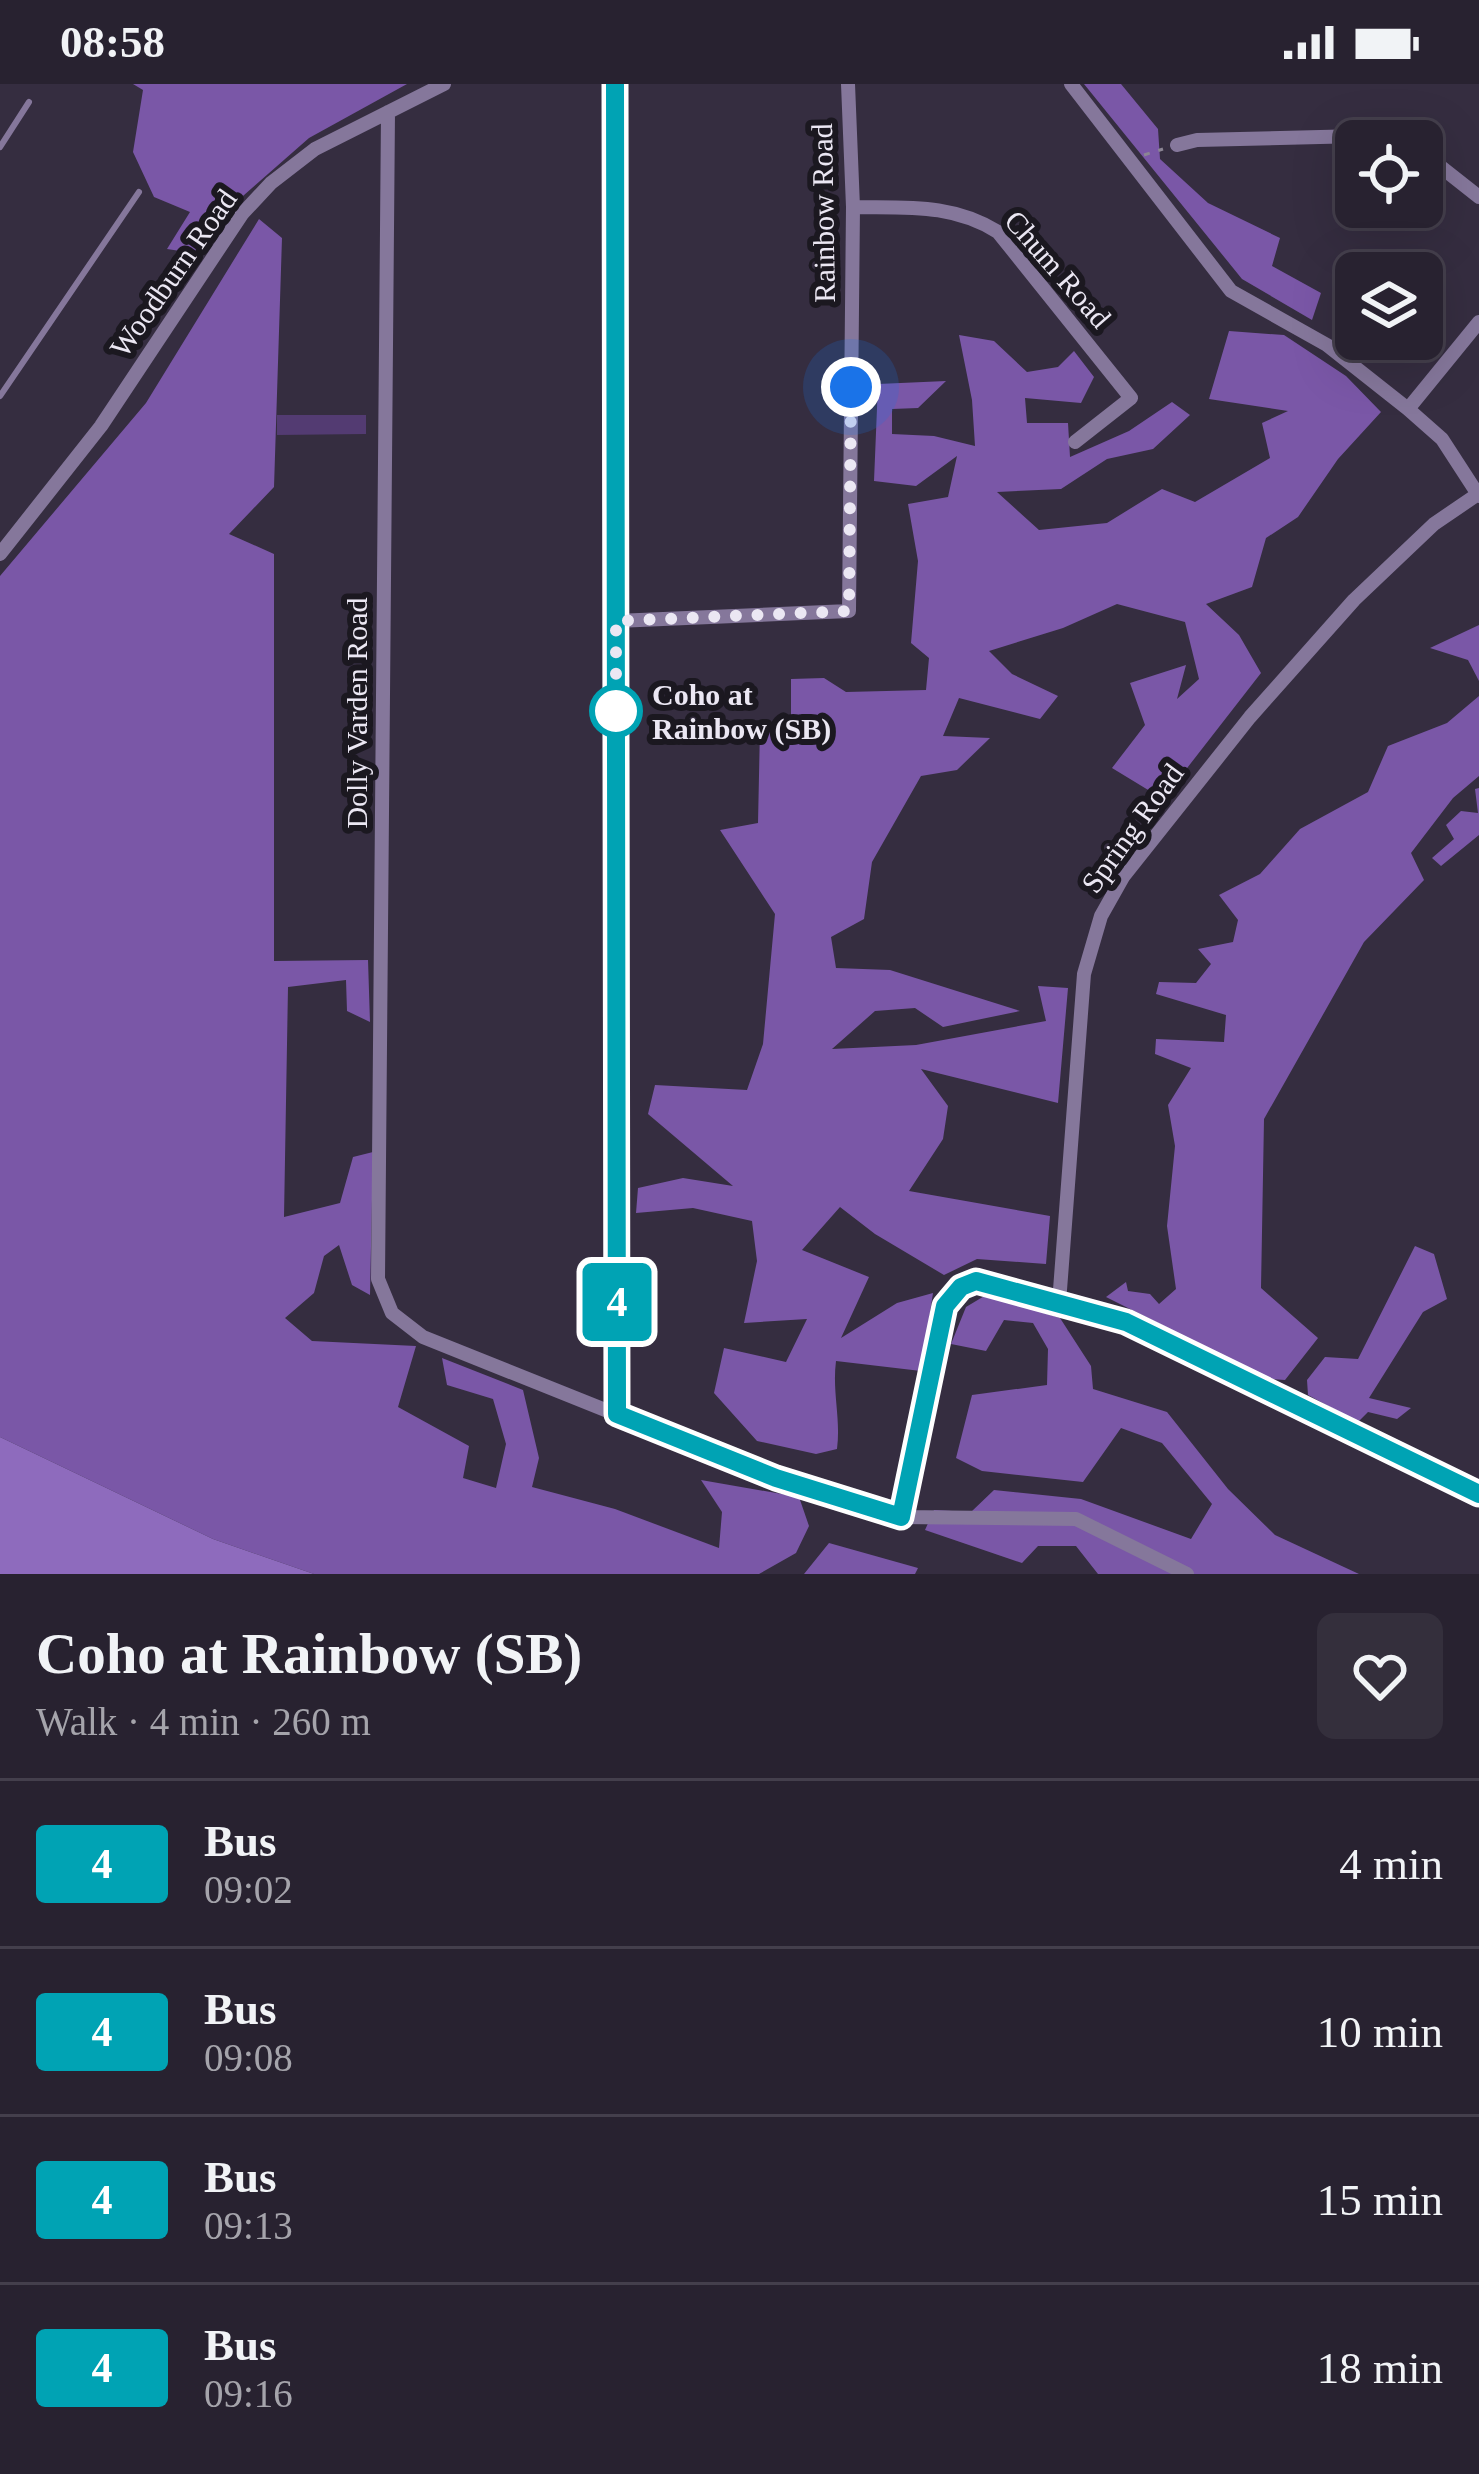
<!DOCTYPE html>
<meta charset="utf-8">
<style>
body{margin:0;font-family:Georgia,serif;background:#342f3c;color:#f1f3f6;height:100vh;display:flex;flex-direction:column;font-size:45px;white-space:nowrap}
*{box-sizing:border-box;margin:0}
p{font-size:39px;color:#a5a4ab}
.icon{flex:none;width:66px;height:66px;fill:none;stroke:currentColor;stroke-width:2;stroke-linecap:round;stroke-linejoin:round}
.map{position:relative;height:1490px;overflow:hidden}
.side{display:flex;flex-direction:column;background:#282230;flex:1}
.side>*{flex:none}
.badge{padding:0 24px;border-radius:9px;font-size:42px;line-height:78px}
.tools{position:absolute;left:1335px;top:36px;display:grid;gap:24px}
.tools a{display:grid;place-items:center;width:108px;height:108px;border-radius:18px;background:#282230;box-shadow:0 12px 48px #0002,0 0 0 3px #443f4c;font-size:60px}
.you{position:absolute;width:60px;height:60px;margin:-30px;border:9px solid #fff;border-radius:50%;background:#1a73e8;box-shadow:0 0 0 18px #1a73e833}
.map>.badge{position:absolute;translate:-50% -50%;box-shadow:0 0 0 6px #fff}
.round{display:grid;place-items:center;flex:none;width:126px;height:126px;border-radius:18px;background:#342f3c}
.head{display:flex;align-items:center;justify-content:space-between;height:204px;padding:0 36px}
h1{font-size:57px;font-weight:600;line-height:90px}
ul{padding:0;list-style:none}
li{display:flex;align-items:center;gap:36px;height:168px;padding:0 36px;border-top:3px solid #443f4c}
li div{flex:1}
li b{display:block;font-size:45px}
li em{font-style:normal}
li .badge{min-width:132px;font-weight:700;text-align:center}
.status{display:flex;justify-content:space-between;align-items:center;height:84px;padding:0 60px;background:#282230;direction:ltr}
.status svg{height:33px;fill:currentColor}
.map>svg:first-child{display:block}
.green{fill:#533b72}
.forest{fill:#7a57a7}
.water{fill:#8e6bbd}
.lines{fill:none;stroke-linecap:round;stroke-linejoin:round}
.path{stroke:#8b8594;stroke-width:3;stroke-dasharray:6 9;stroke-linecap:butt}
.lane{stroke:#85779b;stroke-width:6}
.street{stroke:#85779b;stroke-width:14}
.line-casing{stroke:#fff;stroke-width:27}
.line{stroke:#00a3b4;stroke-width:18}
.walk{stroke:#ebe7f3;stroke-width:12;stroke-dasharray:0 21.6}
.stop-dot{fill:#fff;stroke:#00a3b4;stroke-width:6}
.labels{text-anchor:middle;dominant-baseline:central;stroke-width:12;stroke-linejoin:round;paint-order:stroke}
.street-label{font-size:30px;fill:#ebe7f3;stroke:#1b1820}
.stop-label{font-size:30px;font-weight:bold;fill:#ebe7f3;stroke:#1b1820;text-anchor:start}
</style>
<div class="status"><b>08:58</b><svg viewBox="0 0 49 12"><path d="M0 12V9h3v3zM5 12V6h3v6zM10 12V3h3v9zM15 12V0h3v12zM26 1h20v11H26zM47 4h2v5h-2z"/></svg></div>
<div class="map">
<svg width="1479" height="1490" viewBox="0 0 1479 1490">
<rect width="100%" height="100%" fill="#352d40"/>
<path class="green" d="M 277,331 L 366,331 L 366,350 L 277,351 Z"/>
<path class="forest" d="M 133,0 L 407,0 L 309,54 L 235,119 L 200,170 L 167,165 L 190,128 L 154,113 L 133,68 L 143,6 Z
M 1084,0 L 1121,0 L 1158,45 L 1160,75 L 1208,119 L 1280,154 L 1272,182 L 1321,209 L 1312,236 L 1242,195 Z
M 259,135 L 282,154 L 274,403 L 229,450 L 274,470 L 274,877 L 368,876 L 370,938 L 347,927 L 346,896 L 288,903 L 284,1133 L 340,1119 L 353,1073 L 373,1068 L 370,1211 L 352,1201 L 339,1161 L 324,1172 L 314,1209 L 285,1234 L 312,1257 L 416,1262 L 398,1323 L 469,1362 L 463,1394 L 496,1404 L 506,1360 L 493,1315 L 447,1301 L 442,1274 L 523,1306 L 539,1374 L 532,1403 L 615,1425 L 719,1464 L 722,1428 L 701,1396 L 799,1413 L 809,1442 L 796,1469 L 759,1490 L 314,1490 L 213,1455 L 0,1353 L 0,492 L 146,319 Z
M 1229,247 L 1284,251 L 1346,292 L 1381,328 L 1338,375 L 1298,433 L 1266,454 L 1252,503 L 1206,520 L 1239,551 L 1261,589 L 1163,715 L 1112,684 L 1145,641 L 1130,599 L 1186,581 L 1177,615 L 1199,595 L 1185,538 L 1117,520 L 1063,544 L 989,567 L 1012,590 L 1058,612 L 1040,635 L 959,614 L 943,652 L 990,654 L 957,686 L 921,692 L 872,778 L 864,835 L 831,853 L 836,884 L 890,886 L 1020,927 L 943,943 L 915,924 L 875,927 L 832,965 L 916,961 L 1046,937 L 1038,902 L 1068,904 L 1058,1019 L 921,985 L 948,1022 L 943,1055 L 909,1107 L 1050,1132 L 1046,1180 L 977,1175 L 944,1191 L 875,1150 L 840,1123 L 802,1166 L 869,1193 L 841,1254 L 897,1219 L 933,1209 L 921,1287 L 836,1277 C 832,1308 841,1334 837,1365 L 816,1370 L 757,1357 L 714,1309 L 724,1264 L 786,1278 L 807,1235 L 744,1239 L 757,1177 L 752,1137 L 693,1124 L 636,1129 L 638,1104 L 683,1094 L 733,1102 L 648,1030 L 655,1001 L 747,1006 L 763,960 L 775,830 L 720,746 L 758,739 L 760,644 L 791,636 L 791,595 L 824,594 L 846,608 L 926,606 L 929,574 L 911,559 L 918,477 L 908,420 L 948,413 L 957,372 L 916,402 L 874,397 L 878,300 L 946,297 L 918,324 L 892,325 L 892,350 L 934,352 L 975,362 L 972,316 L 959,251 L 994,257 L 1027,288 L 1058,283 L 1074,267 L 1094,293 L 1081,319 L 1025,314 L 1027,339 L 1068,339 L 1070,373 L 1129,347 L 1172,318 L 1190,331 L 1153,365 L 1107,375 L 1061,405 L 997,408 L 1039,446 L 1107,439 L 1162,405 L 1195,418 L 1270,374 L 1262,339 L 1288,327 L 1209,315 Z
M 1479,541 L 1479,597 L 1468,576 L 1430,564 Z
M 1479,612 L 1479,692 L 1453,714 L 1411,769 L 1424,796 L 1364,858 L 1264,1035 L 1261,1204 L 1318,1254 L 1285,1296 L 1270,1295 L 1106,1213 L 1126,1198 L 1128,1207 L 1150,1210 L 1159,1220 L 1176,1205 L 1167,1142 L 1175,1062 L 1168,1021 L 1191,984 L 1155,970 L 1156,955 L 1224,958 L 1226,931 L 1156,910 L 1159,898 L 1196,899 L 1211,880 L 1198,865 L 1233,858 L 1238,836 L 1219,811 L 1260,790 L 1300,745 L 1368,708 L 1388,662 L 1447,639 Z
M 1479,704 L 1479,751 L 1441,782 L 1432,774 L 1454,755 L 1446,741 L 1461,727 L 1478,729 L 1475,705 Z
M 1415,1162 L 1434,1170 L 1447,1215 L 1423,1228 L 1369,1314 L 1411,1324 L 1397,1335 L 1368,1328 L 1358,1338 L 1308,1311 L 1307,1296 L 1325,1273 L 1358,1275 Z
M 986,1211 L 1060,1234 L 1091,1282 L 1093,1305 L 1167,1328 L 1228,1405 L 1275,1451 L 1359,1490 L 1098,1490 L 1076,1462 L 1038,1462 L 1022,1479 L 925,1446 L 934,1426 L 971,1428 L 994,1406 L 1081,1415 L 1191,1455 L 1212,1420 L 1162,1359 L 1121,1344 L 1083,1398 L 982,1387 L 956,1374 L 972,1311 L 1047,1301 L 1048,1265 L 1033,1239 L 1004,1236 L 986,1267 L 951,1260 L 966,1223 Z
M 829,1459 L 918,1484 L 915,1490 L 804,1490 Z"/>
<path class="water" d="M 0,1353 L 213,1455 L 314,1490 L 0,1490 Z"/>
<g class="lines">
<path class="path" d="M 1144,71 L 1163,65"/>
<path class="lane" d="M 0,63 L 29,18
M 0,312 L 139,108"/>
<path class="street" d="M 615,0 L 617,1330
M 1071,0 L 1231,207 L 1327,261 L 1408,325 L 1442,355 L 1479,412
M 388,28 L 378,1195 L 392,1229 L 423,1253 L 775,1394 L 901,1433 L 1076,1435 L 1187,1490
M 1177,61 L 1197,56 L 1401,51 L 1409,57
M 1422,68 L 1479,113
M 853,123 C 905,124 952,119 998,148 L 1131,314 L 1075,358
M 1408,325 L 1479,238
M 0,470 L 101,342 L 242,130 L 271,99 L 315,65 L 444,0
M 616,537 L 849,527 L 853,123 L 848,0
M 1059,1219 L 1084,890 L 1101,832 L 1123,793 L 1250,633 L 1354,516 L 1434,440 L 1478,410
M 901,1433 L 945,1222 L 961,1203 L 976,1197 L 1126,1238 L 1479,1410"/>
</g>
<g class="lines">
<defs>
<path id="line" d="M 615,0 L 617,1330 L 776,1394 L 901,1433 L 945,1222 L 961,1203 L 976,1197 L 1126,1238 L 1479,1410"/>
</defs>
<use href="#line" class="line-casing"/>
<use href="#line" class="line"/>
<path class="walk" d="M 616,627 L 616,630 L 616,537 L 849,527 L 851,303"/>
</g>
<circle class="stop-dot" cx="616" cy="627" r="24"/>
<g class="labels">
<g class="street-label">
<text transform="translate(823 129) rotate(-91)">Rainbow Road</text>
<text transform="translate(1058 185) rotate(49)">Chum Road</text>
<text transform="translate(173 189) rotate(-55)">Woodburn Road</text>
<text transform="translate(356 629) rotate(-90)">Dolly Varden Road</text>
<text transform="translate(1132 744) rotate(-54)">Spring Road</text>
</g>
<g class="stop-label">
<text x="652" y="610">Coho at<tspan x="652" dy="34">Rainbow (SB)</tspan></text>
</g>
</g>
</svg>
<div class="tools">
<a><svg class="icon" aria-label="locate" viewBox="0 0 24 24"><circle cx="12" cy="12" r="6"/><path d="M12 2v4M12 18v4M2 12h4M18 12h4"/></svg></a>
<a><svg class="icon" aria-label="layers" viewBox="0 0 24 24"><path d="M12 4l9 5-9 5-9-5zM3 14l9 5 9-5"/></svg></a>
</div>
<div class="you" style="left:851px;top:303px"></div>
<b class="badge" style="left:617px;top:1218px;background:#00a3b4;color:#fff">4</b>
</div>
<section class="side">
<div class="head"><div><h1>Coho at Rainbow (SB)</h1><p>Walk · 4 min · 260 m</p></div><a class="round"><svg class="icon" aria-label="heart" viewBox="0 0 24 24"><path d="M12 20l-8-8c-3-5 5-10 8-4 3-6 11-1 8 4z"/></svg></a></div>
<ul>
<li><span class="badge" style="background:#00a3b4;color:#fff">4</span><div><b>Bus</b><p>09:02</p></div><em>4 min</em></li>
<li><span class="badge" style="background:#00a3b4;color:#fff">4</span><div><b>Bus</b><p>09:08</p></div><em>10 min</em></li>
<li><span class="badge" style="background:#00a3b4;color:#fff">4</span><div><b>Bus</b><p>09:13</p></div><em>15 min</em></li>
<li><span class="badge" style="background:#00a3b4;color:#fff">4</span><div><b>Bus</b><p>09:16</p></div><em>18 min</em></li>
</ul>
</section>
